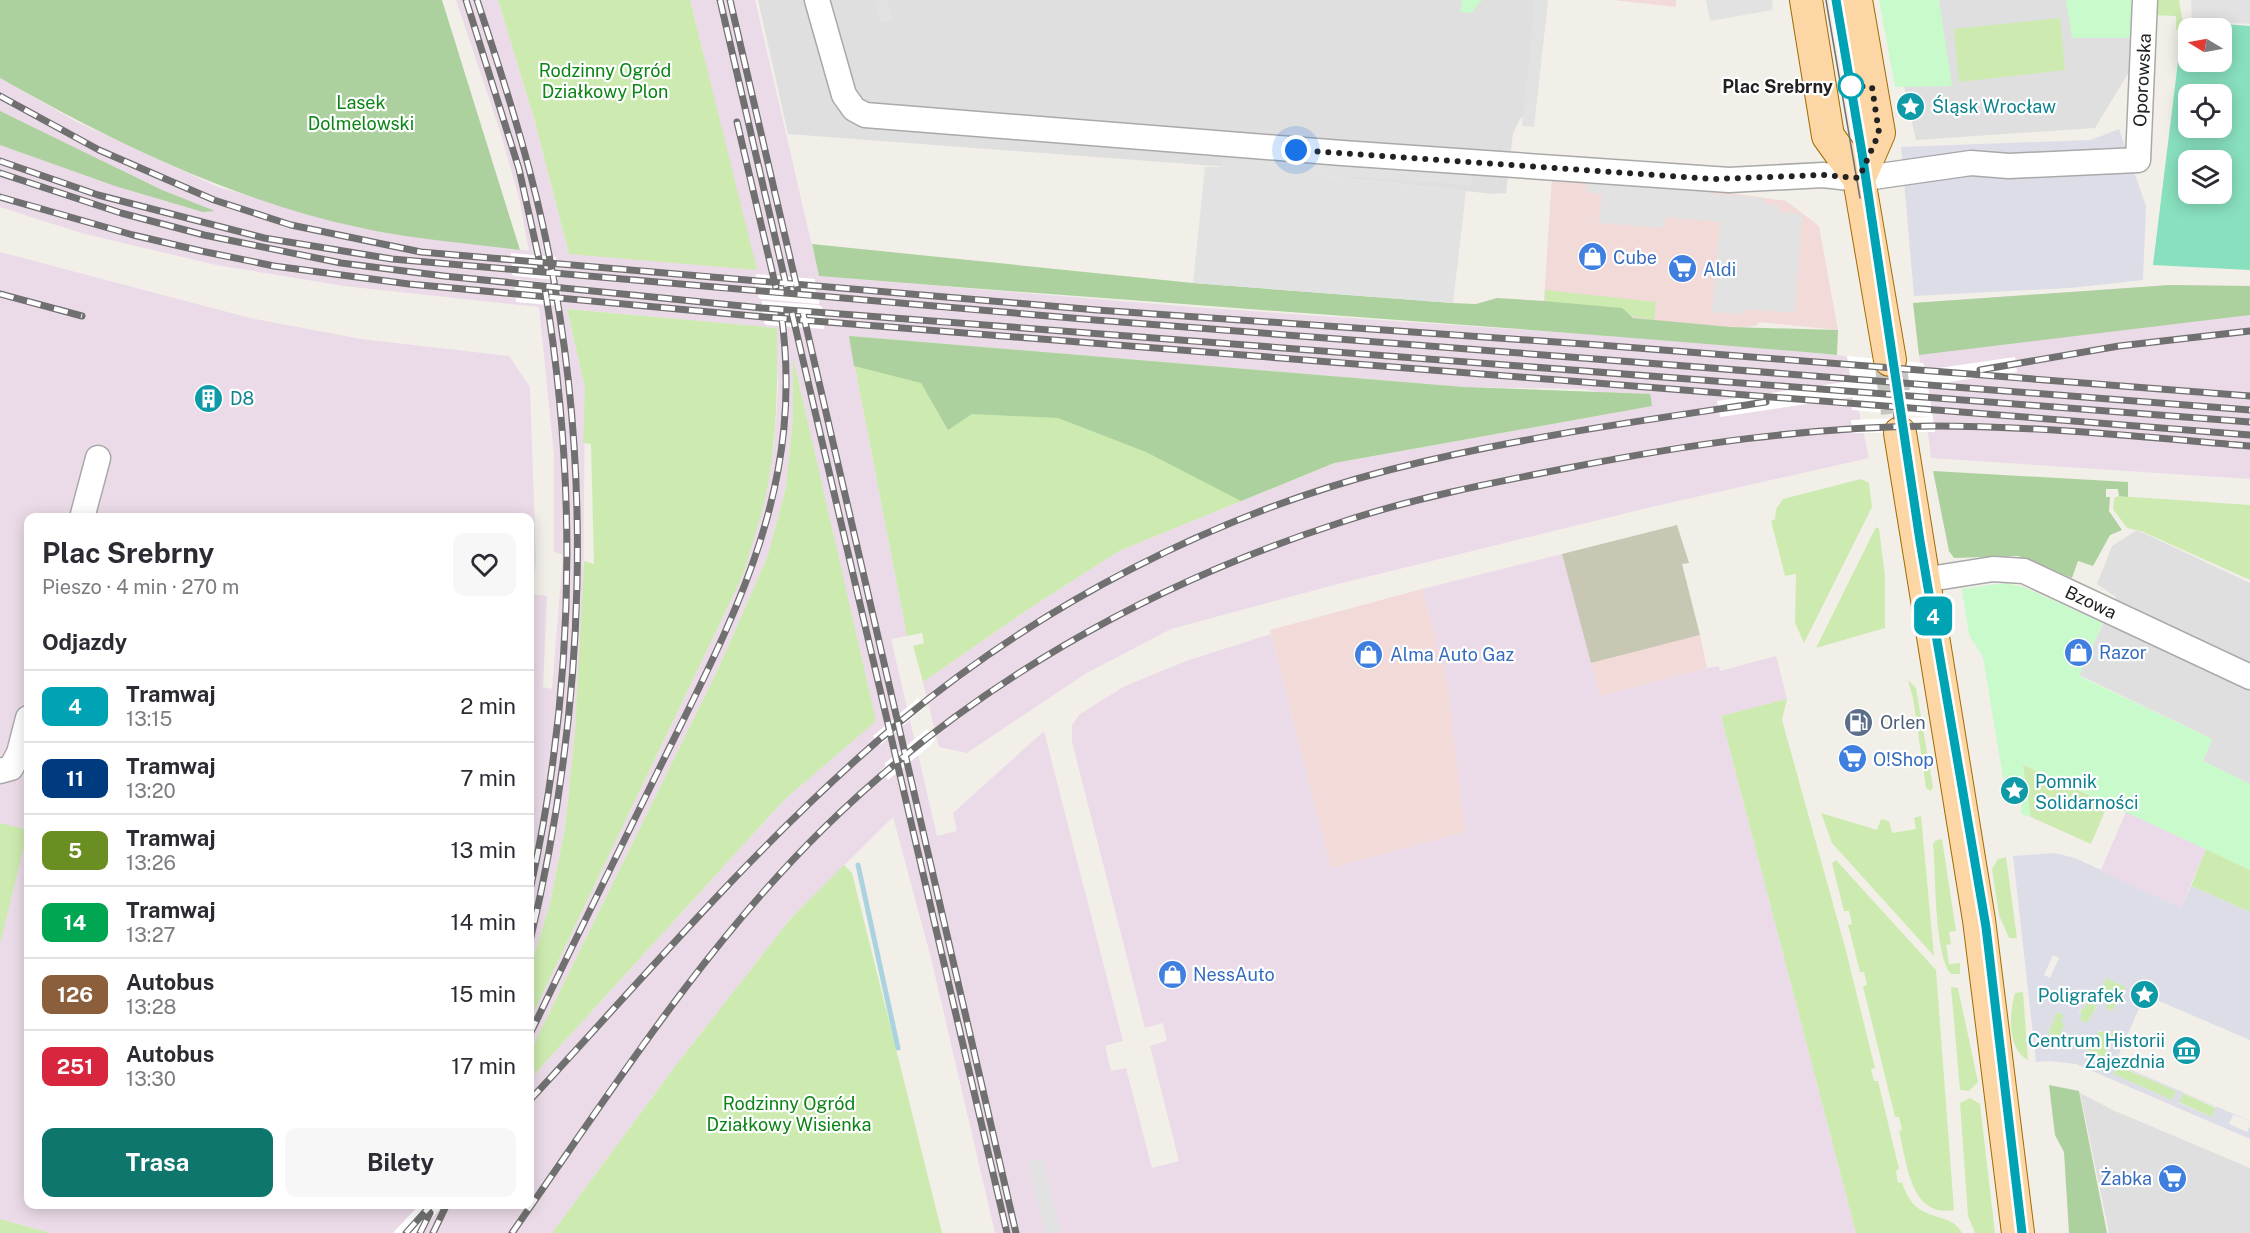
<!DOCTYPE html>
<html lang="pl">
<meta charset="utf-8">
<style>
body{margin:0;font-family:"Public Sans",sans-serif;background:#f7f7f7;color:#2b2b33;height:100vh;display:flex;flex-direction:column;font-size:22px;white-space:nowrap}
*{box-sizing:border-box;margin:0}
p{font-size:20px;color:#7c7c81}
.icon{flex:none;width:33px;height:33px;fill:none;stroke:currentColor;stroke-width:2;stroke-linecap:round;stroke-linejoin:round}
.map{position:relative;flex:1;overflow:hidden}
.details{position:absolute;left:24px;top:513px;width:510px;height:696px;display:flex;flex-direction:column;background:#fff;border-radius:12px;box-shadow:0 3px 15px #0003}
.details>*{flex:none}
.badge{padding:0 12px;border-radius:9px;font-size:21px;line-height:39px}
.needle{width:39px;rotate:280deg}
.fabs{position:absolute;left:2178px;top:18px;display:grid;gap:12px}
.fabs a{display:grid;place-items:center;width:54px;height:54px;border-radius:12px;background:#fff;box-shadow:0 3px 15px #0003;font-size:30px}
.you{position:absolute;width:30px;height:30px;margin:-15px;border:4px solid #fff;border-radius:50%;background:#1a73e8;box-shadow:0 0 0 9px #1a73e833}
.map>.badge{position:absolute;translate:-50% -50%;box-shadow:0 0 0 3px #fff}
h2{padding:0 18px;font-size:22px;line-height:54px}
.round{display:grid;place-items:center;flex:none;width:63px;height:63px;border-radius:12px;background:#f7f7f7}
.summary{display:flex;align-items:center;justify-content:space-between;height:102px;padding:0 18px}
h1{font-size:28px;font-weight:700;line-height:45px}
.primary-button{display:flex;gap:12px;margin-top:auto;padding:12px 18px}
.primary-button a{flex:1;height:69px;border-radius:12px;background:#0f766e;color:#fff;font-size:24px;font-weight:700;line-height:69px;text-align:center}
.primary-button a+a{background:#f7f7f7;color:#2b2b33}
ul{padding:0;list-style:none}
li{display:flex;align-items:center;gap:18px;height:72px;padding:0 18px;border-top:2px solid #e1e1e2}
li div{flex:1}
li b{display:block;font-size:22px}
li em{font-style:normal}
li .badge{min-width:66px;font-weight:700;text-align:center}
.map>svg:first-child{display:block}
.residential{fill:#e0dfdf}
.commercial{fill:#f2dad9}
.industrial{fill:#ebdbe8;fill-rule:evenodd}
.construction{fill:#c7c7b4}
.grass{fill:#cdebb0}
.forest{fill:#add19e}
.park{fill:#c8facc}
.pitch{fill:#88e0be;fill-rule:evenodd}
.parking{fill:#e2e2e2}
.plaza{fill:#dddde8;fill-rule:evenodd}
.pier{fill:#fff}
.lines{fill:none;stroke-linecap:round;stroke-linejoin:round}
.stream{stroke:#aad3df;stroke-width:5}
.major-tunnel{stroke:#c8c6c1;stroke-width:32;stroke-dasharray:32 16;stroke-linecap:butt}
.minor-casing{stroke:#a9a9a9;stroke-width:27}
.major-casing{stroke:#a06b00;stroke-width:34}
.minor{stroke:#fff;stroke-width:24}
.major{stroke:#fcd6a4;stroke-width:32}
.tram{stroke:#707070;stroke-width:1.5}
.rail-casing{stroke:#707070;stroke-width:7}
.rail{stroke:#fff;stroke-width:4.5;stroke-dasharray:14;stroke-linecap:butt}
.line-casing{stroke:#fff;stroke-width:14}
.line{stroke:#00a3b4;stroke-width:9}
.walk{stroke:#222;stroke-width:6;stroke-dasharray:0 10.8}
.stop-dot{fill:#fff;stroke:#00a3b4;stroke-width:3}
.labels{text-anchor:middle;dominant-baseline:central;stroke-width:4.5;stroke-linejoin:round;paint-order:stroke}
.park-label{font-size:18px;fill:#0c8416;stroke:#fff}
.street-label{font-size:18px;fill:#222;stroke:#fff}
.stop-label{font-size:18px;font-weight:bold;fill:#222;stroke:#fff;text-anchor:end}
.culture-label{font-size:18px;fill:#0d838f;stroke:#fff;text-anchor:start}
.shop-label{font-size:18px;fill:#366cbe;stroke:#fff;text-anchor:start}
.service-label{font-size:18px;fill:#4e5e75;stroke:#fff;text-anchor:start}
</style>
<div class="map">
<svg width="2250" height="1233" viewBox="0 0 2250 1233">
<rect width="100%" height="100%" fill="#f2efe9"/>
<path class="residential" d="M 758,0 L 1548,0 L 1536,105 L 1520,119 L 1513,133 L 1506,193 L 1493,194 L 1283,171 L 788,134 Z
M 1885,0 L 2130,0 L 2132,67 L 2095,128 L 1916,140 Z
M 2137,530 L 2250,583 L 2250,784 L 2203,761 L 2212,739 L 2079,675 L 2116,597 L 2097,584 L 2112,546 Z
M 2080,1093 L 2115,1111 L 2250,1168 L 2250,1233 L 2109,1233 Z"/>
<path class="commercial" d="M 1613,0 L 1676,0 L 1676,7 Z
M 1552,176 L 1689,187 L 1786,201 L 1819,226 L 1838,330 L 1758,322 L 1758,325 L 1729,330 L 1543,315 Z
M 1422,589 L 1447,680 L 1466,832 L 1331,868 L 1270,630 Z
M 1700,635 L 1707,668 L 1600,696 L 1591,663 Z"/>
<path class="industrial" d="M 456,0 L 498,0 L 535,122 L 569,254 L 703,52 L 690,0 L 755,0 L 819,276 L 1192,307 L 1656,339 L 1847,356 L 1869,458 L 1647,508 L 1334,585 L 1171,629 L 1085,674 L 967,753 L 939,747 L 923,682 L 1027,610 L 1119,551 L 1334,463 L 1652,406 L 1585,389 L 1463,387 L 849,336 L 907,636 L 891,639 L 937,836 L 957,831 L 953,813 L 1044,731 L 1123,1041 L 1105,1046 L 1111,1071 L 1126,1068 L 1152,1168 L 1179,1161 L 1150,1046 L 1167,1041 L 1163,1023 L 1145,1028 L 1072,742 L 1072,725 L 1080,714 L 1125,686 L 1186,661 L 1271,634 L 1331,868 L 1465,832 L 1447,680 L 1422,589 L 1562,554 L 1600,696 L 1707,668 L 1719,666 L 1720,671 L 1776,656 L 1787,699 L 1721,716 L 1856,1233 L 995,1233 L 931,958 L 893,817 L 791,918 L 677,1064 L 552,1233 L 51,1233 L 0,1219 L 0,252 L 250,318 L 361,339 L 509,356 L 530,387 L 536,561 L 532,594 L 547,596 L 543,687 L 552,689 L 563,555 L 554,552 L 554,455 L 539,307 L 344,286 L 216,265 L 81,233 L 0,207 L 0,78 L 77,122 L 218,187 L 358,227 L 529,251 L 519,198 L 500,131 ZM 567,309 L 776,328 L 778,389 L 774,446 L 764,500 L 743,575 L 530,1020 L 530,1052 L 719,667 L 768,555 L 786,487 L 793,418 L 794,361 L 875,721 L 784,800 L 530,1079 L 530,1204 L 28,1204 L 28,518 L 530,518 L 530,969 L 550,904 L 565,828 L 575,732 L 583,613 L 585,388 Z
M 2170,285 L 2250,286 L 2250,479 L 1931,458 L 1913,303 Z
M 2126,812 L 2206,849 L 2181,907 L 2100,872 Z"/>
<path class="construction" d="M 1677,525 L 1689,563 L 1682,564 L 1700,635 L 1591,663 L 1562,554 Z"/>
<path class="grass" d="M 498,0 L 690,0 L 757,270 L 569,254 L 535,122 Z
M 2152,0 L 2179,0 L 2184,30 L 2176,30 L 2176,16 L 2152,15 Z
M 2060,18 L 2065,70 L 1959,82 L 1954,29 Z
M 1545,290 L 1656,302 L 1654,320 L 1545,301 Z
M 567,309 L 777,328 C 778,386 777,443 765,499 C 759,525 750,550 743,575 L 530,1020 L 530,969 L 550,904 L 565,828 L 575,732 L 584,561 L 594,564 L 591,444 L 583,443 L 585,388 Z
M 849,336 L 1463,387 L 1650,394 L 1652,406 L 1334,463 L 1119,551 L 1027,610 L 923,682 L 913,646 L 924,643 L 922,633 L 907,636 Z
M 793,357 L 876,721 L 784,800 L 530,1079 L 530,1052 L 719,667 L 768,555 L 786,487 L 793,418 Z
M 1861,479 L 1869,483 L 1872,507 L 1804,643 L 1795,623 L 1796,574 L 1785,576 L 1771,521 L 1775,519 L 1776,509 L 1783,499 Z
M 2119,496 L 2250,505 L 2250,580 L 2141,531 L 2127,528 L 2113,509 L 2114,498 Z
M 1876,527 L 1879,529 L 1885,576 L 1885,628 L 1816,648 Z
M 1908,680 L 1916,688 L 1933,787 L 1931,791 L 1926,788 L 1913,698 Z
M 1787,699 L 1782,720 L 1845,947 L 1875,1068 L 1871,1069 L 1874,1081 L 1878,1081 L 1899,1169 L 1896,1171 L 1898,1183 L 1902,1182 C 1915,1227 1949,1208 1962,1233 L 1856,1233 L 1721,716 Z
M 2022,764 L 2108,804 L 2091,844 L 2031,817 Z
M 1821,813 L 1877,830 L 1881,819 L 1889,821 L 1892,833 L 1916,829 L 1914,818 L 1921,816 L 1934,956 L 1832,843 Z
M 0,823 L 28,830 L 0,944 Z
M 1942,839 L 1956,931 L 1949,932 L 1951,944 L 1946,945 L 1949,964 L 1960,963 L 1960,974 L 1951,974 C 1934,955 1936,873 1933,844 L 1935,841 Z
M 2206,849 L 2250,870 L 2250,912 L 2191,886 Z
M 2006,857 L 2017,938 L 2009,938 L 1999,915 L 1992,869 L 1998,859 Z
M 1836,860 L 1936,970 L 1954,1210 C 1910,1218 1907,1162 1899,1131 L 1902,1130 L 1899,1117 L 1895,1117 L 1863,986 L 1867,985 L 1864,972 L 1860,972 L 1848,925 L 1852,924 L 1849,911 L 1844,911 L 1832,863 Z
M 844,865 L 852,873 L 942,1233 L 552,1233 L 677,1064 L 791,918 Z
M 2106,978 L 2126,987 L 2113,1011 L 2106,1008 C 2101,996 2101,990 2106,978 Z
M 1951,987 L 1958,988 L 1978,1082 L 1969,1091 L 1960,1090 Z
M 2023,992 L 2028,1060 C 2007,1049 2009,1013 2015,993 Z
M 2091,993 L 2094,995 L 2097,1006 L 2087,1024 L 2079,1020 L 2081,1008 L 2084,1009 Z
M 2057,1012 L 2064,1015 L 2066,1023 L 2059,1038 L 2048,1033 Z
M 2113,1029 L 2116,1031 L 2104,1058 L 2083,1048 C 2089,1035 2099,1030 2113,1029 Z
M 2116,1065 L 2176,1091 L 2172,1100 L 2112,1074 Z
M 2182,1093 L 2216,1108 L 2212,1117 L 2178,1102 Z
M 1970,1098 L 1980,1104 L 1995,1233 L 1975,1233 L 1968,1216 L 1960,1103 Z
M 0,1219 L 51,1233 L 0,1233 Z"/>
<path class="forest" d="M 0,0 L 442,0 L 520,250 C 466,243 410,239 357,227 C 230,199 113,142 0,78 Z
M 0,111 L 162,190 L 215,211 L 203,212 L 115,186 L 0,145 Z
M 812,244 L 1193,283 L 1453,303 L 1476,304 L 1497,298 L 1544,301 L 1622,308 L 1633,318 L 1730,327 L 1838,330 L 1837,355 C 1498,325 1158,304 819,276 Z
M 2170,285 L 2250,286 L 2250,315 L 1919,355 L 1913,303 Z
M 849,336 L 1463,387 L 1650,394 L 1652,406 L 1334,463 L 1241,501 L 1146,452 L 1058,418 L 972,414 L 948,430 L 921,383 L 854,366 Z
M 1933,471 L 2128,482 L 2128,497 L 2119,496 L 2118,489 L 2106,489 L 2106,497 L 2110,497 L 2109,511 L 2122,530 L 2110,535 L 2093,566 L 2078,561 L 2072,578 L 2018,556 L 1954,558 L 1949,551 Z
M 2049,1085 L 2079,1091 L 2107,1233 L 2069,1233 L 2064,1152 L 2055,1135 Z"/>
<path class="park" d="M 1462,0 L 1482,0 L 1471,13 L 1460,12 Z
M 1879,0 L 1939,0 L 1952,86 L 1895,87 Z
M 2066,0 L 2131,0 L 2132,38 L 2072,38 Z
M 2005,583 L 2024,587 L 2103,623 L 2079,676 L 2212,739 L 2203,761 L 2250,784 L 2250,870 L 2023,764 L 2031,817 L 2021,814 L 2022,793 L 2005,789 L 1983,657 L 1969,635 L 1962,589 Z"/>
<path class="pitch" d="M 2183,21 L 2250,26 L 2250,270 L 2153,265 ZM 2188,28 L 2222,28 L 2222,62 L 2188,62 ZM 2188,94 L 2222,94 L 2222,128 L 2188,128 ZM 2188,160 L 2222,160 L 2222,194 L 2188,194 Z"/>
<path class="parking" d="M 875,0 L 888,0 L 892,20 L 880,23 Z
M 1535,0 L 1548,0 L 1534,127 L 1522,126 Z
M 1706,0 L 1772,0 L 1773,10 L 1710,21 Z
M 2191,0 L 2250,0 L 2250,24 L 2192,20 Z
M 1223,150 L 1472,172 L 1471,185 L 1308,174 L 1466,191 L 1453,303 L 1193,283 L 1205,167 L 1222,167 Z
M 1587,180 L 1689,188 L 1713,194 L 1764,198 L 1764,204 L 1779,205 L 1779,212 L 1802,214 L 1795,313 L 1750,309 L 1738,314 L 1712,312 L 1720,222 L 1666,217 L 1664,228 L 1599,223 L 1602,194 L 1586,192 Z
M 1043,1159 L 1061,1233 L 1045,1233 L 1028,1162 Z"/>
<path class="plaza" d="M 2119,129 L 2146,206 L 2143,280 L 2070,288 L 1914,296 L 1901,147 L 2091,140 Z
M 2055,853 L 2075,858 L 2101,870 L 2101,872 L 2181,907 L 2191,886 L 2250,912 L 2250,1040 L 2145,995 L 2115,1063 L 2250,1121 L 2233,1115 L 2229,1124 L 2247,1132 L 2250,1126 L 2250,1139 L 2076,1064 L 2049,1061 L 2036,1062 L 2013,856 ZM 2053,955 L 2059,958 L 2050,978 L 2044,975 ZM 2106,978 L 2126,987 L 2112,1011 L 2106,1008 L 2109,1002 L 2102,999 L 2105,992 L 2101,990 ZM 2091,994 L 2095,998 L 2093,1004 L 2097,1007 L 2087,1023 L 2080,1020 L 2082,1014 L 2079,1012 L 2081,1008 L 2084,1009 ZM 2057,1012 L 2064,1015 L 2061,1022 L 2065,1024 L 2059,1038 L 2048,1033 ZM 2100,1030 L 2111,1035 L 2113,1030 L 2116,1031 L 2104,1058 L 2083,1048 L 2086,1041 L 2090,1042 ZM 2117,1065 L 2176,1091 L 2172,1100 L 2113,1074 ZM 2183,1093 L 2216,1107 L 2212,1117 L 2179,1103 Z"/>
<path class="pier" d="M 511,253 L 556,257 L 555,269 L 513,266 L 511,264 Z
M 513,266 L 555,270 L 558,271 L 557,280 L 515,276 L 512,275 Z
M 756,274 L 815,279 L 816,293 L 820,293 L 819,304 L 761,299 L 758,297 L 759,286 L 755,286 Z
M 515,279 L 560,284 L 561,306 L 516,302 Z
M 762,301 L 819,305 L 822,307 L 822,317 L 825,317 L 824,329 L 767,325 L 764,323 L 764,313 L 762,313 Z
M 1847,356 L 1923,363 L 1925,370 L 2015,357 L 2017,372 L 1928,385 L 1935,432 L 1852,433 L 1851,420 L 1930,417 L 1852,410 L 1853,397 L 1720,417 L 1717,401 L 1851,381 Z
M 918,698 L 925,707 L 880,745 L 873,736 Z
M 927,729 L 935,739 L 932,744 L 888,780 L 881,770 L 886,766 L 884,764 Z
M 420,1204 L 444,1205 L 418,1233 L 393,1233 Z"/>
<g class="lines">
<path class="stream" d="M 858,865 L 898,1048"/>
<path class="major-tunnel" d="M 1890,360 L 1897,413"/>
<defs>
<path id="minor" d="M 817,0 L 844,95 L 854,109 L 865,115 L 1342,153 L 1729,180 L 1823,175 L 1859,179 L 1971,163 L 2009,166 L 2138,160 L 2145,0
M 82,518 L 98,458
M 1923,580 L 1993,569 L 2024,571 L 2250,677
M 0,771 L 11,768 L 19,753 L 28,718"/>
<path id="major" d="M 1806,0 L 1828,136 L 1859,179 L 1890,360
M 1856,0 L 1879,133 L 1859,179
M 1900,433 L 1979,920 L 2018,1233"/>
</defs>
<use href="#minor" class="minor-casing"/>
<use href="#major" class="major-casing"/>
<use href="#minor" class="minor"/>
<use href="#major" class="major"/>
<path class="tram" d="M 1826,0 L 1860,198
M 1836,0 L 1893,360
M 1894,413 L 1894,419
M 1904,433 L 1986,927 L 2022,1233"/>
<defs>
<path id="rail" d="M 466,0 L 519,169 L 541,268
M 477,0 C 502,75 526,149 543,226 C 595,463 586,706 530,941
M 720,0 L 787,289
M 730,0 L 798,292
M 0,96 L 99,150 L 214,200 L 291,225 L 421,252 L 1097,310 L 1599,345 L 2250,396
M 737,122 L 776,288
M 0,161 L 98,195 L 264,238 L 392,259 L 1095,320 L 2250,410
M 0,173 L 121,213 L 204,235 L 341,263 L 444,276 L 762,308 L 2250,422
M 0,197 L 133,235 L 201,251 L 274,266 L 409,284 L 764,317 L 2250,435
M 0,294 L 82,316
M 792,313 L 1007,1233
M 803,313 L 1016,1233
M 1980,370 L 2119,346 L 2250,331
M 530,890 C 574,692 578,490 545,289
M 530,1034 C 573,944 617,855 661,765 C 735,615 806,486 781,312
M 530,1100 C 650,971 765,834 901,721 C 1042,604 1212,516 1389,470 C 1513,438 1640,421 1766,402
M 406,1233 L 432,1204
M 420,1233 L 430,1213
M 433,1233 L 447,1204
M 512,1233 C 610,1093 702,948 824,828 C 969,686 1147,585 1339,523 C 1413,498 1491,483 1568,468 C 1689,444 1809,427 1933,426 C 2039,426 2145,437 2250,446"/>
</defs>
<use href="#rail" class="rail-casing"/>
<use href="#rail" class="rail"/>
</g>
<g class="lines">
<defs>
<path id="line" d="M 1836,0 L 1862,153 L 1920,541 L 1986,927 L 2022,1233"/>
</defs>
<use href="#line" class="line-casing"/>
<use href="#line" class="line"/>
<path class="walk" d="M 1296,150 L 1714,179 L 1823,175 L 1859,178 L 1879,133 L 1872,87 L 1851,86"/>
</g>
<defs>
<symbol id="sight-disc" viewBox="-11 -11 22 22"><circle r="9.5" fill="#0f9aa8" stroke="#fff"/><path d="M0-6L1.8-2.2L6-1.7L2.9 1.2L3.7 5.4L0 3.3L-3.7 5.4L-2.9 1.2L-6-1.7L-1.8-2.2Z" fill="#fff"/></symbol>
<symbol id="shop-disc" viewBox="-11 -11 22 22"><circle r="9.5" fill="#3f7fe0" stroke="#fff"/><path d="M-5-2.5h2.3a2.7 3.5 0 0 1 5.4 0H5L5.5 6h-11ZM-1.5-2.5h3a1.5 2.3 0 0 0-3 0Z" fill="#fff"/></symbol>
<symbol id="supermarket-disc" viewBox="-11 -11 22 22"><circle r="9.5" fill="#3f7fe0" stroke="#fff"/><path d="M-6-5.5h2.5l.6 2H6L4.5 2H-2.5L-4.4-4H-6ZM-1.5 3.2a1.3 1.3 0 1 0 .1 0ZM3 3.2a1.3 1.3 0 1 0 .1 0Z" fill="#fff"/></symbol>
<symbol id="building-disc" viewBox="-11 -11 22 22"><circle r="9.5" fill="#0f9aa8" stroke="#fff"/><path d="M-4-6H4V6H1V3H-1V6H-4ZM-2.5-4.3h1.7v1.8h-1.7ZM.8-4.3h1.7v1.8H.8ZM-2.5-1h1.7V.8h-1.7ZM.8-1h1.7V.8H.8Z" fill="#fff"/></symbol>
<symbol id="fuel-disc" viewBox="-11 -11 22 22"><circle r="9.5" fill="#5c6f8a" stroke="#fff"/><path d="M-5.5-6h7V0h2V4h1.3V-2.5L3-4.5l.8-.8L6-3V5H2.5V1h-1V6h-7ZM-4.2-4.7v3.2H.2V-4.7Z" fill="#fff"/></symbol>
<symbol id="museum-disc" viewBox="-11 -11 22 22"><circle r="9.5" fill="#0f9aa8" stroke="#fff"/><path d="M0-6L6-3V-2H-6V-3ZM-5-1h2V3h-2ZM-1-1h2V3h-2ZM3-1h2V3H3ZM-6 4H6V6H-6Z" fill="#fff"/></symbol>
</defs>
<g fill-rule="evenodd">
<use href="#sight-disc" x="1894" y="90" width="33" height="33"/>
<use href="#shop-disc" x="1576" y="240" width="33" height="33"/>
<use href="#supermarket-disc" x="1666" y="252" width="33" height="33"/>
<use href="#building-disc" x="192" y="382" width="33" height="33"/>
<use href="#shop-disc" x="2062" y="636" width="33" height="33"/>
<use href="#shop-disc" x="1352" y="638" width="33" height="33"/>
<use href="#fuel-disc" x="1842" y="706" width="33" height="33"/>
<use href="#supermarket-disc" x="1836" y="742" width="33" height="33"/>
<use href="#sight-disc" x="1998" y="774" width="33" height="33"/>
<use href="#shop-disc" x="1156" y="958" width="33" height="33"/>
<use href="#sight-disc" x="2128" y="978" width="33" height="33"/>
<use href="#museum-disc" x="2170" y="1034" width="33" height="33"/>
<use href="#supermarket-disc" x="2156" y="1162" width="33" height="33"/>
</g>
<circle class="stop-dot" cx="1851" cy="86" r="12"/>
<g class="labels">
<g class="park-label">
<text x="605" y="70">Rodzinny Ogród<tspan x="605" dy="21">Działkowy Plon</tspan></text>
<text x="361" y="102">Lasek<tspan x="361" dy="21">Dolmelowski</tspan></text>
<text x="789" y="1103">Rodzinny Ogród<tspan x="789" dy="21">Działkowy Wisienka</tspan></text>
</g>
<g class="street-label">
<text transform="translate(2142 80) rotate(-87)">Oporowska</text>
<text transform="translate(2091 602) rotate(25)">Bzowa</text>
</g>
<g class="stop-label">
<text x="1833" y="86">Plac Srebrny</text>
</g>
<g class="culture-label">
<text x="1932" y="106">Śląsk Wrocław</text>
<text x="230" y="398">D8</text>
<text x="2035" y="781">Pomnik<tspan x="2035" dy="21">Solidarności</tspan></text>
<text x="2124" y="995" text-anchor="end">Poligrafek</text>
<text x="2165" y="1040" text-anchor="end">Centrum Historii<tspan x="2165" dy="21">Zajezdnia</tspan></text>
</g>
<g class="shop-label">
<text x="1613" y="257">Cube</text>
<text x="1703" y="269">Aldi</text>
<text x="2099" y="652">Razor</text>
<text x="1390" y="654">Alma Auto Gaz</text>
<text x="1873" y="759">O!Shop</text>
<text x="1193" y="974">NessAuto</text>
<text x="2152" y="1178" text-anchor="end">Żabka</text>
</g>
<g class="service-label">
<text x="1880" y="722">Orlen</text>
</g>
</g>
</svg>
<div class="fabs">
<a><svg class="needle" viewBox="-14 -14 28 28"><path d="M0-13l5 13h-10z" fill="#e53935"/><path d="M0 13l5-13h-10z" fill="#7c7c81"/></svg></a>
<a><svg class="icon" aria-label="locate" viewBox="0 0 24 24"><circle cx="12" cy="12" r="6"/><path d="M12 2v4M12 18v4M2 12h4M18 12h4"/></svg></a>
<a><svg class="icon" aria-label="layers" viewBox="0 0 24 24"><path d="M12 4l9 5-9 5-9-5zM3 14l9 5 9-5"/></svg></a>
</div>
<div class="you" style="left:1296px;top:150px"></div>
<b class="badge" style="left:1933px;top:616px;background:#00a3b4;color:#fff">4</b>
<section class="details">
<div class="summary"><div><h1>Plac Srebrny</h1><p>Pieszo · 4 min · 270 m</p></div><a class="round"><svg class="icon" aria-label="heart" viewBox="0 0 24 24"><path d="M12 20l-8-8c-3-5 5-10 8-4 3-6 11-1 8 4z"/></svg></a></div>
<h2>Odjazdy</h2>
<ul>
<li><span class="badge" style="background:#00a3b4;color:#fff">4</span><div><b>Tramwaj</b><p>13:15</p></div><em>2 min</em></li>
<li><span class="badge" style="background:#003b80;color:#fff">11</span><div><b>Tramwaj</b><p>13:20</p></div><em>7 min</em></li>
<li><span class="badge" style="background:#6b8e23;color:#fff">5</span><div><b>Tramwaj</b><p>13:26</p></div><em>13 min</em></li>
<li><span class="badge" style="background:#00a651;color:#fff">14</span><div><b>Tramwaj</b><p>13:27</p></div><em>14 min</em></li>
<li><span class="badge" style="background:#8b5e3c;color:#fff">126</span><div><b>Autobus</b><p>13:28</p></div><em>15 min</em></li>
<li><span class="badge" style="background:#d7263d;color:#fff">251</span><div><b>Autobus</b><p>13:30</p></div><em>17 min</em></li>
</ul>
<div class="primary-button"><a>Trasa</a><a>Bilety</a></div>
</section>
</div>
